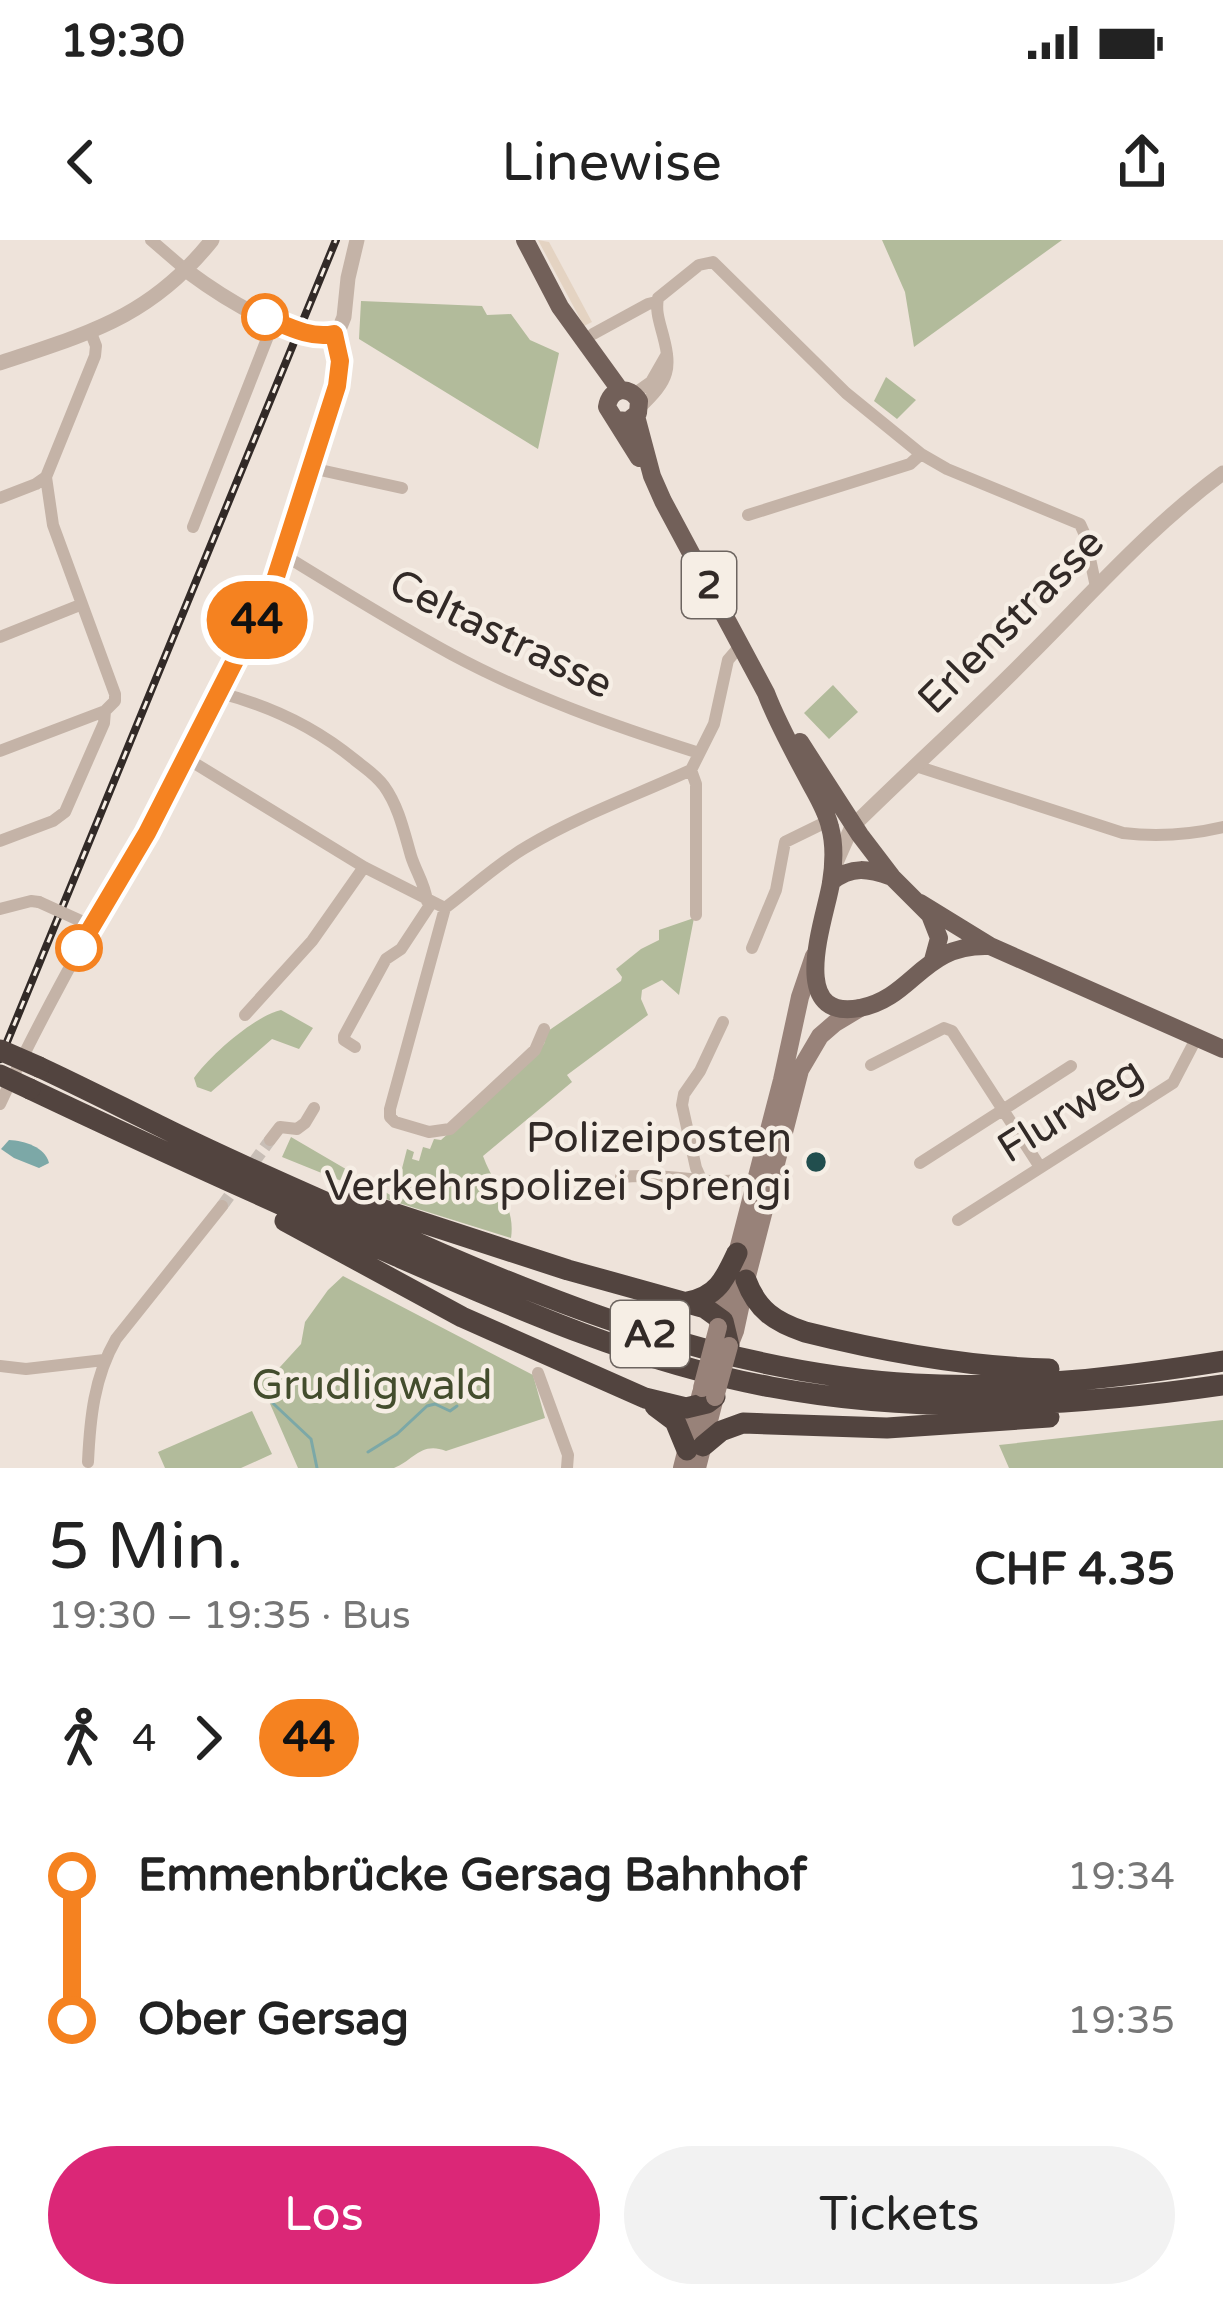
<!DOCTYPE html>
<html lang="de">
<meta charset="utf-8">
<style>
body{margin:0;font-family:"Varela Round",sans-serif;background:#f2f2f2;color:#222;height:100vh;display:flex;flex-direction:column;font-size:45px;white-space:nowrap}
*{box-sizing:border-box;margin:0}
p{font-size:39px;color:#767676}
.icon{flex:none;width:66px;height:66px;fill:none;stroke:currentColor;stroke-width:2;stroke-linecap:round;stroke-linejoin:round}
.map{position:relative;height:1228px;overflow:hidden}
.sheet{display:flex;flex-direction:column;background:#fff;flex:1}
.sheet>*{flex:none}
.badge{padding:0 24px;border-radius:39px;font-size:42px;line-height:78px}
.map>.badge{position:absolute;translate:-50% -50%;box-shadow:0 0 0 6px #fff}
.legs{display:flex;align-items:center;gap:18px;height:132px;padding:0 48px;font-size:39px}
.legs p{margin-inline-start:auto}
.summary{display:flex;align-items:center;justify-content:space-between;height:204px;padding:0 48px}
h1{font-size:66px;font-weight:600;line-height:90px}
.action{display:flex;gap:24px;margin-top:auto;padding:24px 48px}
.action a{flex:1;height:138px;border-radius:72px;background:#db2777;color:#fff;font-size:48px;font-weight:600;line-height:138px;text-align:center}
.action a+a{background:#f2f2f2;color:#222}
ul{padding:0 48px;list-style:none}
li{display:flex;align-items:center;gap:42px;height:144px;font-size:45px}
li i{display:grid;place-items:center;width:18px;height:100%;margin:0 15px;background:currentColor}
li i::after{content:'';width:30px;height:30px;margin:-15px;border:9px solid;border-radius:50%;background:#fff}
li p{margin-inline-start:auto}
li:first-child i{background:linear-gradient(#0000 50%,currentColor 0)}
li:last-child i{background:linear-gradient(currentColor 50%,#0000 0)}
.status{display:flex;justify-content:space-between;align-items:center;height:84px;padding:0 60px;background:#fff;direction:ltr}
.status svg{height:33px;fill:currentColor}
header{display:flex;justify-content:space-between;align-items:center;height:156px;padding:0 48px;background:#fff;font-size:54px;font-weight:600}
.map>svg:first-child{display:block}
.green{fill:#b2bb9b}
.plaza{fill:#e4d3c2}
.water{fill:#7ca8a7}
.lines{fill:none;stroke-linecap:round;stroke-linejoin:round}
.stream{stroke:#7ca8a7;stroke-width:3}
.minor-tunnel{stroke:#c8beb6;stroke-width:12;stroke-dasharray:12 6;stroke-linecap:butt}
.minor{stroke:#c4b3a7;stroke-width:12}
.tertiary{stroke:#c4b3a7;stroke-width:15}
.secondary{stroke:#988279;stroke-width:18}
.primary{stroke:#726059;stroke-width:18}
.motorway{stroke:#52443f;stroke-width:21}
.rail-casing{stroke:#322a27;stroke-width:8}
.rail{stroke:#f6eee5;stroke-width:3;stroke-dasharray:9;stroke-linecap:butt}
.minor-bridge{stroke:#c4b3a7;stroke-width:12}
.secondary-bridge{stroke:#988279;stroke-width:18}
.motorway-bridge{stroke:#52443f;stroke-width:21}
.line-1-casing{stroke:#fff;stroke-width:27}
.line-1{stroke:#f58220;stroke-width:18}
.stop-1-dot{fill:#fff;stroke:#f58220;stroke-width:6}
.poi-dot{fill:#214e4e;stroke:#f6eee5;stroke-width:4.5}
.labels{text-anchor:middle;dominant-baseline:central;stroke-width:9;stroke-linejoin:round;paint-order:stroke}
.shield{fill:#f6eee5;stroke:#6d6560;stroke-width:3}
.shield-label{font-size:39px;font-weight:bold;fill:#322a27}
.street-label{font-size:42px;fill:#322a27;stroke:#f6eee5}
.poi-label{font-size:42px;fill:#322a27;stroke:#f6eee5;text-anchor:end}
.park-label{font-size:42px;fill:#434d2d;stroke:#f6eee5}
</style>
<div class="status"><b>19:30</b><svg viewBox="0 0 49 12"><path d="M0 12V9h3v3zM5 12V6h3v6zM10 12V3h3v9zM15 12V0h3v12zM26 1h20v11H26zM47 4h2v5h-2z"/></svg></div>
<header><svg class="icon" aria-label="back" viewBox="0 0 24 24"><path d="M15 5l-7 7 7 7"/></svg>Linewise<svg class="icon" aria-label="share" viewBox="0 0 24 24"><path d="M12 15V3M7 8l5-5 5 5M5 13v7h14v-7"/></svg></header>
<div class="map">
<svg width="1223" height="1228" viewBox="0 0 1223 1228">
<rect width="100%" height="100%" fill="#eee3da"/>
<path class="green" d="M 882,0 L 1062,0 L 914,107 L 905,52 Z
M 361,61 L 482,66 L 487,75 L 511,74 L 530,100 L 559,113 L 538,209 L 359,99 Z
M 886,137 L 916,160 L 897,179 L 874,161 Z
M 833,445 L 858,472 L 829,499 L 804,473 Z
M 694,678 L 679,755 L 662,740 L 642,750 L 641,759 L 648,775 L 567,835 L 572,842 L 483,916 C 493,945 516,965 511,998 L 386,959 L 282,917 L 291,897 L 392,956 L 397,948 L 407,909 L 414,912 L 412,919 L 419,921 L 423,907 L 430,909 L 434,899 L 441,900 L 533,818 L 544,804 L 548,791 L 621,741 L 622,737 L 616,729 L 641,709 L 659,700 L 659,690 Z
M 281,770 L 313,788 L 299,809 L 272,799 L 211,852 L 197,847 L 194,838 C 209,816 256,775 281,770 Z
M 343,1036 L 533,1135 L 545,1178 L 446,1211 C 421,1201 413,1221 394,1228 C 383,1228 315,1228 298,1228 L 261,1143 L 263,1135 L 280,1127 L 301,1104 L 305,1082 L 328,1050 Z
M 252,1171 L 272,1214 L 241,1228 L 165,1228 L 158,1212 Z
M 1223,1180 L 1223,1228 L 1009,1228 L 999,1205 Z"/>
<path class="plaza" d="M 538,0 L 549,2 L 592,82 L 584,86 Z"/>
<path class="water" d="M 9,900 C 25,901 45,907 49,923 L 39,928 L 14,918 L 1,909 Z"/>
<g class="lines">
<path class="stream" d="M 262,1153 L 311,1199 L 317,1228
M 368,1212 L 397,1194 L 427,1166 L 435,1164 L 450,1171 L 457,1166"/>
<path class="minor-tunnel" d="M 222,966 L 270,900"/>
<path class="minor" d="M 151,0 L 187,31
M 593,94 L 648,64 L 656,62
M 634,154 L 651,142 L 667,114
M 639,169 C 670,139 673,130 661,88 C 658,77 656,69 658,58 L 699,25 L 713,22 L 846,153 L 921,214 L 947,229 L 1080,284 L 1085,295 L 1096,347
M 311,228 L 402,248
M 0,258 L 36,244 L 46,237
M 748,275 L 910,224 L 921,214
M 193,287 L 274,81
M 284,315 C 339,349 394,383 451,414 C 529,456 614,486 699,513
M 0,397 L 80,365
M 220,453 C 271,466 315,487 355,520 C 365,528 376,535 384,546 C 399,567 404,592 411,616 C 416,632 425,644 427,661
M 0,511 L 105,471
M 186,518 L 364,627 L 445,668 C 473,647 498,623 528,606 C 580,575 637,555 691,530 L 714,484 L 728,420 L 741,405
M 916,526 L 1123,593 C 1158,597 1189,595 1223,587
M 691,530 L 696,544 L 696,675
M 0,601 L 53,581 L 65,572 L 104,483 L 105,471 L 115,461 L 115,454 L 53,285 L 46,237 L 95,116 L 96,106 L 91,93
M 445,668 L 390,869 L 390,877 L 395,882 L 429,892 L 450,889 L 535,810 L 544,789
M 0,669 L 31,661 L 39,662
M 752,708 L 776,650 L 785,602 L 828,581
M 245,775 L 312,701 L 364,627
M 355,807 L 344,800 L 344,796 L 386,719 L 401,709 L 432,662
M 871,825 L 944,788 L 952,791 L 1040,927
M 0,864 C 62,731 140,607 208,477 C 230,434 254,391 273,346 C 299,282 316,212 336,145 L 341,121 L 334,94
M 270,900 L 280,887 L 297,889 L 305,883 L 314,868
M 920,923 L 1071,826
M 621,937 C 651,934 681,938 711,941 C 729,942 744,938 762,943
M 701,939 L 696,928 L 682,865 L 684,854 L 700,831 L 723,782
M 958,980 L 1173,843 L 1197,797
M 0,1126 L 26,1129 L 104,1120
M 538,1133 L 568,1215 L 567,1228
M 88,1222 C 90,1179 94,1137 116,1099 L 222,966"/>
<path class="tertiary" d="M 187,31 C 226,60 278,93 328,96 L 340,87 L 344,77 L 348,38 L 357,0
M 0,123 C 89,93 151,77 212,0
M 835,625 L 850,591 L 858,581 C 915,525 974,472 1030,415 C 1093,352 1151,286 1223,233"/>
<path class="secondary" d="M 718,1087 L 782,840 L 800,757 L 814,716
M 729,1106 L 735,1091 L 746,1040 L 800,830 L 820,796 L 835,783 L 860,768
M 682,1228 L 701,1153
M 697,1228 L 715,1157"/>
<path class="primary" d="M 525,0 L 560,67 L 620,150
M 636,176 L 652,236 L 663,261 L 766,453 C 777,482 792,509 807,537 C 815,553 826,569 830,587 C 835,605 834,624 831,643 C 826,676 785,782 860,768 C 915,757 922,703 990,706
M 615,180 L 628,181 L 638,173 L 639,161 C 629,144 610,148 607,167 L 639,218
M 800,502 L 860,595 L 892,637 L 930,675 L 939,698 L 933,720
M 831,642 C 852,625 869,629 892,637
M 920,663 L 990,706 L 1223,809"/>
<path class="motorway" d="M 39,827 C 80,846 121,867 162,887 C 232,922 305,953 377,985 C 549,1063 725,1133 915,1144 C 1018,1150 1122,1137 1223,1121
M 30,849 C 150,906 272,961 394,1015 C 515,1068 639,1123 771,1147 C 921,1175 1072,1167 1223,1145
M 347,958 L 568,1030 L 705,1068 L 723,1081 L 729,1106
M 285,981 L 462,1077 L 645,1158 L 686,1168 L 707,1163 L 715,1157
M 746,1040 C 757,1070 775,1082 805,1092 C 885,1112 966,1127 1049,1129
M 687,1062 C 717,1057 725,1039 737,1013
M 655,1166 L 675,1181 L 687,1210
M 703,1206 L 721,1191 L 743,1183 L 887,1188 L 1049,1177"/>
<defs>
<path id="rail" d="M 0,819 L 336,0"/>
</defs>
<use href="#rail" class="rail-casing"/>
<use href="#rail" class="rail"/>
<path class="minor-bridge" d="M 39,662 L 81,681"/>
<path class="secondary-bridge" d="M 702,1148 L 718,1087
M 715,1157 L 729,1106"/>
<path class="motorway-bridge" d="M 0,810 L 39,827
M 0,835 L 30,849"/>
</g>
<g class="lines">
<defs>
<path id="line-1" d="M 79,708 L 147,593 L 273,346 L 337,146 L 340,121 L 334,94 C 310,99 287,86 265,77"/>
</defs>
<use href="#line-1" class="line-1-casing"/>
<use href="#line-1" class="line-1"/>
</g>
<g class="stop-1-dot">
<circle cx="265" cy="77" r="21"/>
<circle cx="79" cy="708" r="21"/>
</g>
<circle class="poi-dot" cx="816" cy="922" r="12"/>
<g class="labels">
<g class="shield">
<rect x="682" y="312" width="54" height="66" rx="9"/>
<rect x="611" y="1061" width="78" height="66" rx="9"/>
</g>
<g class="shield-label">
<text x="709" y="345">2</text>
<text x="650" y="1094">A2</text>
</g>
<g class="street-label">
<text transform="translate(1011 381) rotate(-45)">Erlenstrasse</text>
<text transform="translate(501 394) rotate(26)">Celtastrasse</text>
<text transform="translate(1070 870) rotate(-32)">Flurweg</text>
</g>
<g class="poi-label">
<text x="792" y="898">Polizeiposten<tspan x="792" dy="48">Verkehrspolizei Sprengi</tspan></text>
</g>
<g class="park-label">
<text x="372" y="1145">Grudligwald</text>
</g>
</g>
</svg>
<b class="badge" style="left:257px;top:380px;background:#f58220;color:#111">44</b>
</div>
<section class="sheet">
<div class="summary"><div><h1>5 Min.</h1><p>19:30 – 19:35 · Bus</p></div><b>CHF 4.35</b></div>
<div class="legs"><svg class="icon" aria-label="walk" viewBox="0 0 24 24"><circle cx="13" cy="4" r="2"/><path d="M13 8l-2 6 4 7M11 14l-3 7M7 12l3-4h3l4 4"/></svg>4<svg class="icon" aria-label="forward" viewBox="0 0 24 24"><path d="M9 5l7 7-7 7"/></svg><b class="badge" style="background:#f58220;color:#111">44</b></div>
<ul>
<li><i style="color:#f58220"></i><b>Emmenbrücke Gersag Bahnhof</b><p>19:34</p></li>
<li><i style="color:#f58220"></i><b>Ober Gersag</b><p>19:35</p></li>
</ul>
<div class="action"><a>Los</a><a>Tickets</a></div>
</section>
